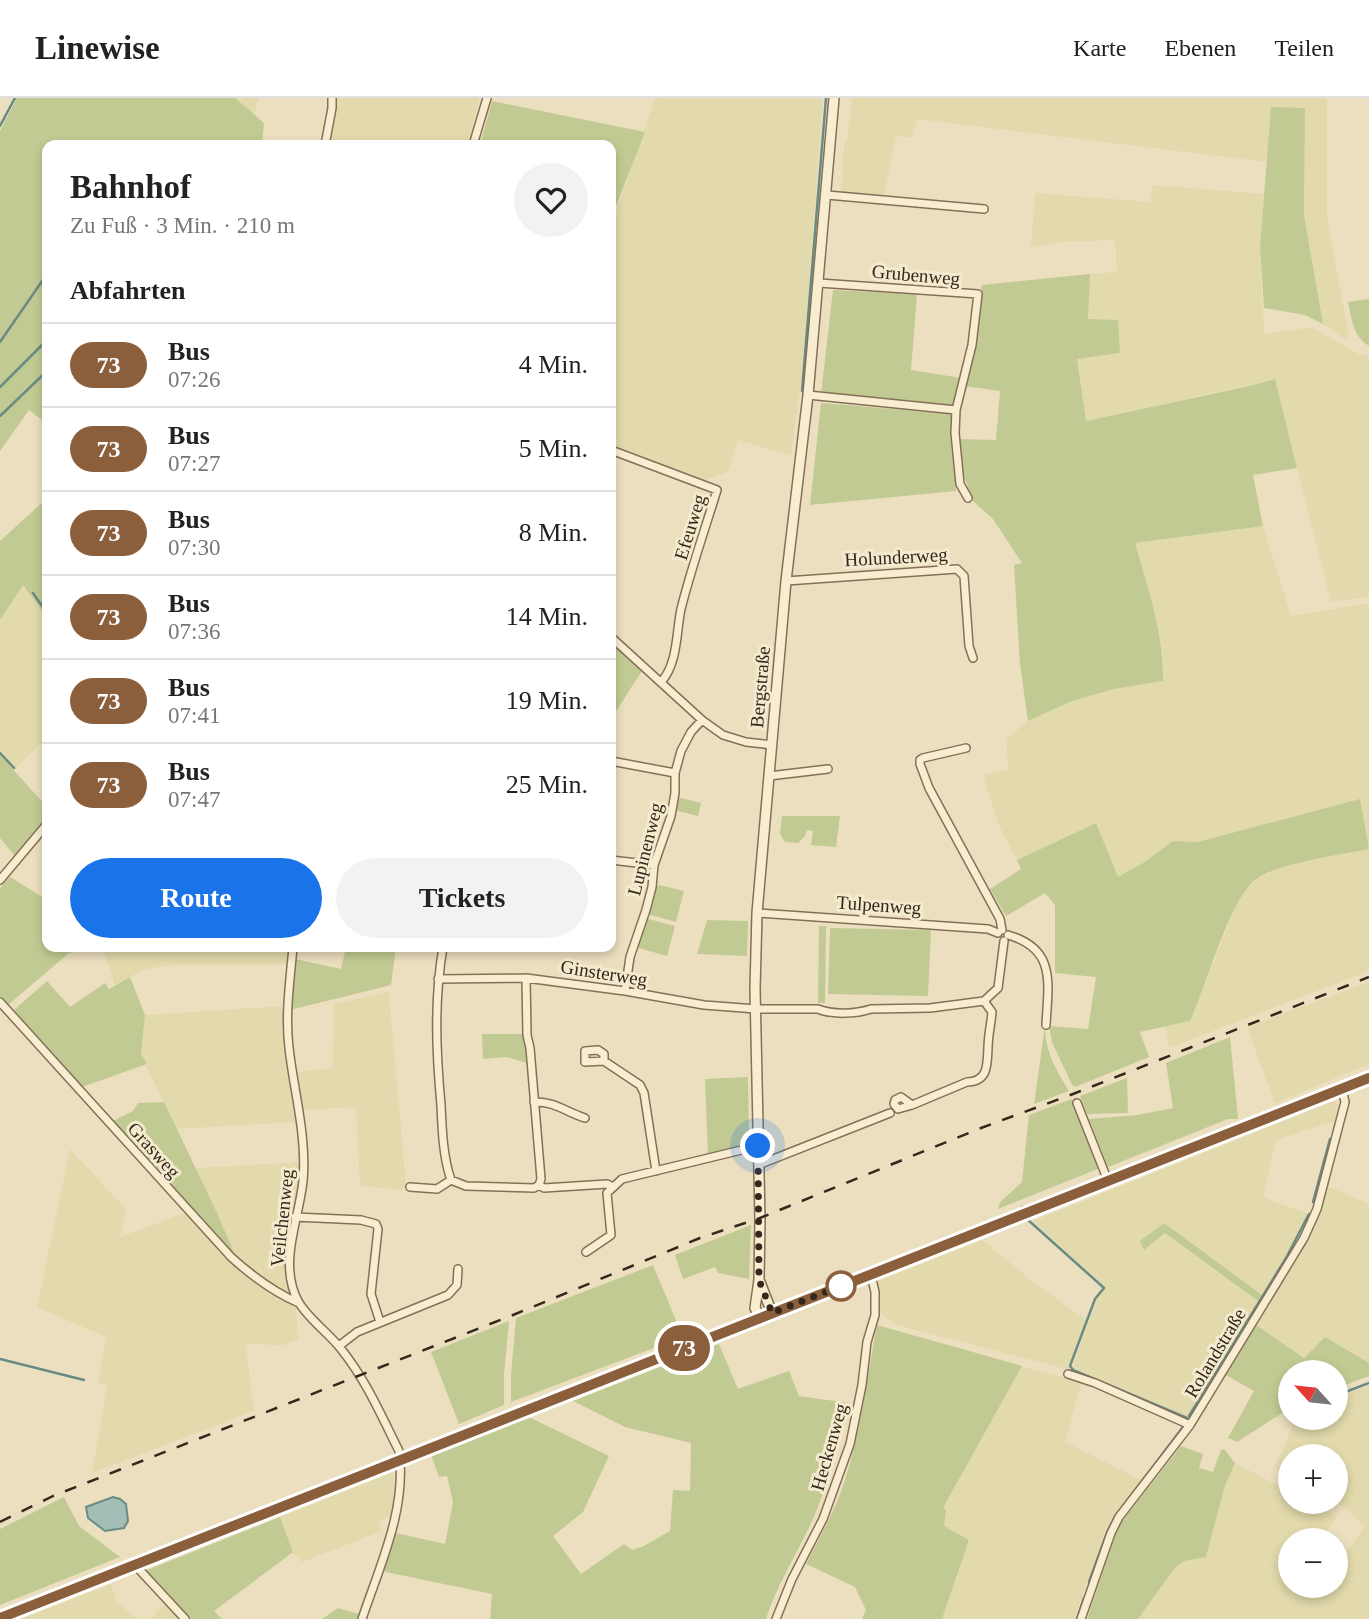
<!DOCTYPE html>
<html lang="de">
<meta charset="utf-8">
<style>
body{margin:0;font-family:"Times New Roman",serif;background:#f2f2f2;color:#222;height:100vh;display:flex;flex-direction:column;font-size:26px;white-space:nowrap}
*{box-sizing:border-box;margin:0}
p{font-size:23px;color:#767676}
.icon{flex:none;width:38px;height:38px;fill:none;stroke:currentColor;stroke-width:2;stroke-linecap:round;stroke-linejoin:round}
.map{position:relative;flex:1;overflow:hidden}
.sheet{position:absolute;left:42px;top:42px;width:574px;height:812px;display:flex;flex-direction:column;background:#fff;border-radius:14px;box-shadow:0 4px 10px #0003}
.sheet>*{flex:none}
.badge{padding:0 14px;border-radius:23px;font-size:24px;line-height:46px}
.needle{width:46px;rotate:297deg}
.buttons{position:absolute;left:1278px;top:1262px;display:grid;gap:14px}
.buttons a{display:grid;place-items:center;width:70px;height:70px;border-radius:50%;background:#fff;box-shadow:0 4px 10px #0003;font-size:35px}
.you{position:absolute;width:35px;height:35px;margin:-18px;border:5px solid #fff;border-radius:50%;background:#1a73e8;box-shadow:0 0 0 10px #1a73e833}
.map>.badge{position:absolute;translate:-50% -50%;box-shadow:0 0 0 4px #fff}
h2{padding:0 28px;font-size:26px;line-height:63px}
.round{display:grid;place-items:center;flex:none;width:74px;height:74px;border-radius:37px;background:#f2f2f2}
.summary{display:flex;align-items:center;justify-content:space-between;height:119px;padding:0 28px}
h1{font-size:33px;font-weight:700;line-height:52px}
.primary-button{display:flex;gap:14px;margin-top:auto;padding:14px 28px}
.primary-button a{flex:1;height:80px;border-radius:42px;background:#1a73e8;color:#fff;font-size:28px;font-weight:700;line-height:80px;text-align:center}
.primary-button a+a{background:#f2f2f2;color:#222}
ul{padding:0;list-style:none}
li{display:flex;align-items:center;gap:21px;height:84px;padding:0 28px;border-top:2px solid #e0e0e0}
li div{flex:1}
li b{display:block;font-size:26px}
li em{font-style:normal}
li .badge{min-width:77px;font-weight:700;text-align:center}
header{display:flex;align-items:center;gap:42px;box-sizing:border-box;height:98px;padding:0 35px;background:#fff;border-bottom:2px solid #e0e0e0}
header strong{font-size:33px}
nav{display:flex;gap:38px;margin-inline-start:auto;font-size:24px}
.map>svg:first-child{display:block}
.farmland{fill:#e2daac}
.green{fill:#c2ca93}
.water{fill:#a2beb6;stroke:#6a8b84;stroke-width:2}
.lines{fill:none;stroke-linecap:round;stroke-linejoin:round}
.stream{stroke:#6a8b84;stroke-width:2.5}
.minor-casing{stroke:#847058;stroke-width:10}
.tertiary-casing{stroke:#847058;stroke-width:12}
.secondary-casing{stroke:#66513b;stroke-width:13}
.minor{stroke:#f8edd1;stroke-width:7}
.tertiary{stroke:#f8edd1;stroke-width:9}
.secondary{stroke:#f8edd1;stroke-width:10}
.rail{stroke:#34281c;stroke-width:2.5;stroke-dasharray:12 12;stroke-linecap:butt}
.line-casing{stroke:#fff;stroke-width:16}
.line{stroke:#8b5e3c;stroke-width:10}
.walk{stroke:#34281c;stroke-width:7;stroke-dasharray:0 12.6}
.stop-dot{fill:#fff;stroke:#8b5e3c;stroke-width:3.5}
.labels{text-anchor:middle;dominant-baseline:central;stroke-width:6;stroke-linejoin:round;paint-order:stroke}
.street-label{font-size:19px;fill:#34281c;stroke:#f4eace}
</style>
<header>
<strong>Linewise</strong>
<nav><a>Karte</a><a>Ebenen</a><a>Teilen</a></nav>
</header>
<div class="map">
<svg width="1369" height="1521" viewBox="0 0 1369 1521">
<rect width="100%" height="100%" fill="#ecdfbf"/>
<path class="farmland" d="M 235,0 L 259,0 L 254,17 Z
M 334,0 L 480,0 L 467,47 L 328,47 Z
M 655,0 L 823,1 L 803,268 L 791,358 L 738,342 L 728,374 L 704,382 L 611,349 L 611,130 Z
M 852,0 L 1327,0 L 1327,119 L 1349,239 L 1347,242 L 1323,226 L 1304,117 L 1305,11 L 1271,9 L 1267,64 L 917,21 L 912,40 L 896,38 L 884,97 L 881,99 L 841,96 L 844,46 L 847,42 Z
M 1153,87 L 1264,96 L 1260,149 L 1264,236 L 1312,229 L 1358,256 L 1369,258 L 1369,499 L 1331,504 L 1275,281 L 1086,323 L 1077,261 L 1120,255 L 1088,221 L 1090,176 L 1117,174 L 1115,142 L 1060,144 L 1031,149 L 1035,95 L 1150,104 Z
M 1263,428 L 1291,518 L 1369,505 L 1369,873 L 1169,950 L 1165,929 L 1190,923 L 1234,812 L 1244,794 L 1256,782 L 1275,772 L 1198,744 L 1190,744 L 1161,751 L 1143,765 L 1118,780 L 1096,725 L 1017,762 L 998,726 L 983,677 L 1008,671 L 1006,641 L 1028,623 L 1072,603 L 1114,591 L 1163,583 L 1163,557 L 1155,518 L 1135,445 Z
M 23,487 L 47,520 L 47,640 L 14,672 L 0,657 L 0,522 Z
M 102,849 L 291,849 L 289,867 L 172,867 L 141,873 L 115,887 Z
M 1369,884 L 1369,966 L 1275,1005 L 1247,929 Z
M 389,894 L 406,1088 L 402,1092 L 360,1088 L 356,1009 L 302,1012 L 297,974 L 333,970 L 334,906 Z
M 284,908 L 288,973 L 296,1024 L 177,1031 L 141,957 L 145,917 Z
M 1334,1003 L 1338,1006 L 1335,1023 L 1276,1042 L 1263,1099 L 1308,1116 L 1298,1137 L 1262,1197 L 1164,1125 L 1140,1143 L 1145,1151 L 1165,1135 L 1258,1203 L 1187,1320 L 1072,1270 L 1097,1201 L 1106,1190 L 1033,1123 Z
M 70,1051 L 126,1111 L 120,1139 L 185,1115 L 223,1157 L 240,1171 L 296,1209 L 298,1241 L 284,1247 L 246,1246 L 254,1313 L 92,1375 L 107,1287 L 98,1284 L 106,1239 L 37,1209 Z
M 301,1064 L 290,1134 L 289,1180 L 290,1194 L 286,1197 L 262,1182 L 237,1162 L 195,1070 Z
M 1327,1088 L 1369,1106 L 1369,1265 L 1325,1239 L 1304,1260 L 1256,1228 L 1308,1141 Z
M 982,1142 L 1036,1186 L 1086,1222 L 1067,1271 L 896,1227 L 882,1217 L 878,1203 L 879,1182 Z
M 1022,1268 L 1081,1285 L 1065,1344 L 1141,1382 L 1115,1416 L 1106,1431 L 1074,1521 L 942,1521 L 969,1442 L 944,1428 L 946,1412 L 943,1410 Z
M 1369,1287 L 1369,1521 L 1138,1521 L 1174,1471 L 1184,1463 L 1235,1365 L 1290,1394 L 1290,1404 L 1308,1404 L 1336,1418 L 1322,1442 L 1290,1442 L 1290,1488 L 1305,1488 L 1317,1495 L 1323,1488 L 1335,1488 L 1335,1470 L 1365,1428 L 1335,1402 L 1335,1358 L 1290,1358 L 1290,1377 L 1275,1369 L 1296,1320 L 1335,1320 L 1335,1301 Z
M 391,1375 L 395,1383 L 392,1417 L 379,1423 L 382,1433 L 302,1464 L 293,1454 L 280,1419 Z
M 111,1486 L 117,1504 L 138,1521 L 21,1521 Z
M 166,1504 L 181,1521 L 151,1521 Z"/>
<path class="green" d="M 17,0 L 235,0 L 264,25 L 262,47 L 47,47 L 47,326 L 29,312 L 0,353 L 0,33 Z
M 492,3 L 645,34 L 611,121 L 611,47 L 480,47 Z
M 1271,9 L 1305,10 L 1304,117 L 1323,226 L 1305,217 L 1264,210 L 1260,149 Z
M 1090,176 L 1088,221 L 1118,222 L 1120,255 L 1077,261 L 1086,323 L 1249,288 L 1275,281 L 1297,370 L 1253,377 L 1263,428 L 1135,445 C 1148,491 1164,536 1163,583 L 1114,591 L 1072,603 L 1028,623 L 1020,566 L 1014,467 L 1022,465 L 993,421 L 973,403 L 961,369 L 958,341 L 996,342 L 1000,293 L 965,288 L 974,247 L 982,187 Z
M 833,192 L 917,196 L 911,272 L 961,280 L 954,307 L 952,309 L 821,296 Z
M 1369,201 L 1369,248 C 1353,238 1352,222 1348,204 Z
M 821,305 L 952,316 L 950,336 L 956,393 L 810,407 Z
M 47,400 L 47,520 L 23,487 L 0,522 L 0,443 Z
M 611,544 L 643,571 L 615,615 L 611,615 Z
M 0,657 L 47,709 L 47,719 L 15,758 L 0,740 Z
M 677,699 L 701,705 L 698,718 L 674,712 Z
M 1360,701 L 1369,751 C 1340,757 1277,765 1255,782 C 1229,803 1206,889 1190,923 L 1140,934 L 1149,959 L 1075,989 L 1072,987 L 1052,944 L 1049,928 L 1088,931 L 1096,879 L 1055,875 L 1055,807 L 1045,795 L 1006,818 L 990,791 L 1021,771 L 1017,762 L 1096,725 L 1118,779 L 1143,765 L 1173,743 L 1198,744 Z
M 782,718 L 840,718 L 836,749 L 811,747 L 813,733 L 807,732 L 805,738 L 798,745 L 785,744 L 780,736 Z
M 10,779 L 47,802 L 47,849 L 89,849 L 69,855 L 8,907 L 0,898 L 0,790 Z
M 659,787 L 684,793 L 676,824 L 647,816 L 655,790 Z
M 645,820 L 675,828 L 667,858 L 635,849 L 638,840 L 642,837 Z
M 707,822 L 748,823 L 747,858 L 697,856 Z
M 819,828 L 826,828 L 825,905 L 818,905 Z
M 830,830 L 931,832 L 928,898 L 828,896 Z
M 346,849 L 396,849 L 391,887 L 294,911 L 290,910 L 295,861 L 341,871 Z
M 130,879 L 145,917 L 141,956 L 147,966 L 82,989 L 14,912 L 47,883 L 70,909 L 105,885 L 109,891 Z
M 1045,928 C 1045,954 1056,971 1069,993 L 1034,1006 Z
M 482,936 L 522,936 L 528,965 L 506,959 L 483,961 Z
M 1230,939 L 1238,1021 L 1228,1021 L 1108,1069 L 1089,1021 L 1137,1017 L 1173,1010 L 1166,965 Z
M 748,979 L 749,1048 L 708,1058 L 705,981 Z
M 1127,980 L 1128,1015 L 1087,1016 L 1080,998 Z
M 1072,1001 L 1100,1070 L 998,1111 L 1000,1104 L 1022,1084 L 1029,1017 Z
M 164,1004 L 218,1117 L 237,1162 L 113,1023 L 133,1013 L 138,1005 Z
M 1164,1125 L 1262,1197 L 1258,1203 L 1165,1135 L 1144,1152 L 1140,1143 Z
M 751,1127 L 749,1181 L 718,1175 L 715,1169 L 683,1181 L 675,1157 Z
M 653,1167 L 683,1239 L 511,1304 L 511,1277 L 516,1220 Z
M 509,1223 L 504,1276 L 504,1307 L 459,1326 L 431,1254 Z
M 877,1227 L 1022,1268 L 943,1410 L 946,1412 L 944,1428 L 969,1442 L 942,1521 L 862,1521 L 866,1512 L 855,1489 L 806,1466 C 820,1439 836,1411 845,1382 C 861,1332 867,1279 877,1227 Z
M 1256,1227 L 1304,1260 L 1325,1239 L 1369,1265 L 1369,1278 L 1335,1291 L 1335,1274 L 1290,1274 L 1290,1310 L 1237,1344 L 1228,1340 L 1254,1293 L 1224,1276 Z
M 719,1246 L 738,1291 L 789,1273 L 799,1298 L 849,1305 C 839,1342 830,1379 816,1414 C 801,1450 778,1483 766,1521 L 490,1521 L 492,1496 L 381,1473 L 396,1435 L 445,1446 L 453,1404 L 447,1378 L 439,1379 L 431,1357 L 529,1319 L 609,1358 L 583,1414 L 553,1438 L 581,1476 L 624,1446 L 632,1452 L 644,1448 L 670,1433 L 673,1392 L 690,1393 L 691,1345 L 625,1329 L 573,1303 Z
M 1181,1348 L 1203,1356 L 1199,1370 L 1213,1374 L 1221,1352 L 1224,1351 L 1235,1365 L 1225,1387 L 1206,1459 L 1184,1463 L 1174,1471 L 1138,1521 L 1087,1521 L 1116,1436 L 1124,1421 Z
M 64,1399 L 79,1428 L 120,1459 L 0,1507 L 0,1431 Z
M 280,1419 L 293,1454 L 214,1513 L 222,1521 L 188,1521 L 145,1473 Z
M 338,1510 L 359,1516 L 357,1521 L 322,1521 Z"/>
<path class="water" d="M 113,1399 L 120,1401 L 126,1406 L 128,1423 L 124,1430 L 105,1433 L 88,1420 L 86,1409 Z"/>
<g class="lines">
<path class="stream" d="M 0,28 L 15,0
M 0,244 L 47,176
M 0,289 L 47,242
M 802,293 L 826,0
M 0,318 L 47,273
M 33,495 L 47,515
M 0,655 L 14,670
M 1350,981 L 1369,974
M 1276,1010 L 1340,985
M 1313,1104 L 1330,1041
M 1022,1111 L 1022,1109
M 1027,1121 L 1104,1190 L 1095,1201 L 1070,1268 L 1073,1272 L 1187,1320
M 0,1261 L 84,1282
M 1335,1298 L 1369,1285
M 1189,1318 L 1286,1160 L 1309,1116
M 1089,1484 L 1108,1432 L 1116,1417 L 1183,1329
M 1077,1521 L 1084,1500"/>
<defs>
<path id="minor" d="M 325,47 L 332,10 L 332,0
M 473,47 L 487,0
M 827,97 L 984,111
M 819,185 L 978,196 L 972,247 L 956,312 L 955,335 L 960,386 L 968,400
M 808,297 L 956,312
M 611,352 L 717,392 C 705,431 691,471 681,511 C 676,535 678,564 662,583
M 786,483 L 957,471 L 964,478 L 969,548 L 973,560
M 611,539 L 702,622 L 723,637 L 746,644 L 772,647
M 966,650 L 923,660 L 920,662 L 920,666 L 929,690 L 1000,821 L 1002,832
M 611,663 L 675,675
M 769,678 L 828,671
M 611,762 L 654,767
M 0,782 L 47,726
M 757,815 L 988,831 L 998,835
M 1008,837 C 1057,851 1048,886 1046,927
M 293,849 C 290,883 285,916 289,950 C 294,994 307,1038 303,1083 C 299,1122 278,1165 298,1203 C 308,1221 329,1235 341,1251 C 366,1282 381,1317 399,1353 C 407,1411 380,1467 362,1521
M 443,849 C 434,902 436,953 441,1007 C 442,1031 443,1059 451,1082
M 526,880 L 527,937 L 530,950 L 541,1081 L 539,1087
M 438,881 L 526,880 L 625,893 L 704,907 L 756,911 L 818,911 C 833,917 856,916 871,911 L 930,910 L 984,903
M 625,893 L 630,859 L 646,812 L 652,789 L 654,767 L 671,718 L 675,695 L 675,675 L 681,653 L 691,634 L 702,622
M 0,904 L 231,1159 C 251,1177 273,1194 299,1205
M 604,963 L 604,956 L 598,952 L 585,953 L 585,964 L 604,963 L 640,987 L 644,995 L 656,1073
M 534,1004 C 554,1003 566,1014 585,1020
M 1077,1005 L 1108,1083
M 912,1007 L 901,999 L 895,1002 L 894,1006 L 898,1011 L 912,1007 L 967,984 C 989,984 987,965 988,950 C 988,938 991,926 992,914 L 984,903 L 998,890 L 1004,843
M 758,1067 L 890,1015
M 410,1089 L 437,1091 L 451,1082 L 466,1088 L 534,1090 L 539,1087 L 544,1090 L 607,1086 L 613,1089
M 295,1119 L 361,1122 L 376,1126 L 378,1131 L 371,1196 L 380,1224
M 586,1154 L 611,1137 L 607,1095 L 622,1081 L 758,1048
M 339,1248 L 357,1234 L 448,1197 L 457,1187 L 458,1171
M 1068,1276 L 1095,1285 L 1190,1327
M 135,1467 L 185,1521
M 776,1521 L 792,1481 L 823,1421 L 850,1346 L 862,1287 L 867,1244 L 875,1217 L 875,1194 L 871,1177
M 1081,1521 L 1111,1435 L 1119,1419 L 1190,1327 L 1304,1140 L 1317,1111 L 1345,1004 L 1342,991"/>
<path id="tertiary" d="M 760,1184 L 772,1215
M 760,1220 L 755,1210 L 759,1182 L 760,1120 L 755,891 L 757,815 L 786,483 L 808,297 L 834,0"/>
<path id="secondary" d="M 0,1520 L 1369,980"/>
</defs>
<use href="#minor" class="minor-casing"/>
<use href="#tertiary" class="tertiary-casing"/>
<use href="#secondary" class="secondary-casing"/>
<use href="#minor" class="minor"/>
<use href="#tertiary" class="tertiary"/>
<use href="#secondary" class="secondary"/>
<path class="rail" d="M 0,1424 L 53,1398 L 513,1217 L 700,1140 L 760,1120 L 981,1030 L 1073,996 L 1369,879"/>
</g>
<g class="lines">
<defs>
<path id="line" d="M 0,1520 L 1369,980"/>
</defs>
<use href="#line" class="line-casing"/>
<use href="#line" class="line"/>
<path class="walk" d="M 758,1048 L 759,1182 L 772,1215 L 846,1186 L 841,1188"/>
</g>
<circle class="stop-dot" cx="841" cy="1188" r="14"/>
<g class="labels">
<g class="street-label">
<text transform="translate(916 177) rotate(5)">Grubenweg</text>
<text transform="translate(690 429) rotate(-73)">Efeuweg</text>
<text transform="translate(896 459) rotate(-3)">Holunderweg</text>
<text transform="translate(760 589) rotate(-85)">Bergstraße</text>
<text transform="translate(645 751) rotate(-76)">Lupinenweg</text>
<text transform="translate(879 807) rotate(4)">Tulpenweg</text>
<text transform="translate(604 875) rotate(9)">Ginsterweg</text>
<text transform="translate(154 1052) rotate(48)">Grasweg</text>
<text transform="translate(282 1120) rotate(-84)">Veilchenweg</text>
<text transform="translate(1215 1255) rotate(-59)">Rolandstraße</text>
<text transform="translate(829 1349) rotate(-74)">Heckenweg</text>
</g>
</g>
</svg>
<div class="buttons">
<a><svg class="needle" viewBox="-14 -14 28 28"><path d="M0-13l5 13h-10z" fill="#e53935"/><path d="M0 13l5-13h-10z" fill="#767676"/></svg></a>
<a>+</a>
<a>−</a>
</div>
<div class="you" style="left:758px;top:1048px"></div>
<b class="badge" style="left:684px;top:1250px;background:#8b5e3c;color:#fff">73</b>
<section class="sheet">
<div class="summary"><div><h1>Bahnhof</h1><p>Zu Fuß · 3 Min. · 210 m</p></div><a class="round"><svg class="icon" aria-label="heart" viewBox="0 0 24 24"><path d="M12 20l-8-8c-3-5 5-10 8-4 3-6 11-1 8 4z"/></svg></a></div>
<h2>Abfahrten</h2>
<ul>
<li><span class="badge" style="background:#8b5e3c;color:#fff">73</span><div><b>Bus</b><p>07:26</p></div><em>4 Min.</em></li>
<li><span class="badge" style="background:#8b5e3c;color:#fff">73</span><div><b>Bus</b><p>07:27</p></div><em>5 Min.</em></li>
<li><span class="badge" style="background:#8b5e3c;color:#fff">73</span><div><b>Bus</b><p>07:30</p></div><em>8 Min.</em></li>
<li><span class="badge" style="background:#8b5e3c;color:#fff">73</span><div><b>Bus</b><p>07:36</p></div><em>14 Min.</em></li>
<li><span class="badge" style="background:#8b5e3c;color:#fff">73</span><div><b>Bus</b><p>07:41</p></div><em>19 Min.</em></li>
<li><span class="badge" style="background:#8b5e3c;color:#fff">73</span><div><b>Bus</b><p>07:47</p></div><em>25 Min.</em></li>
</ul>
<div class="primary-button"><a>Route</a><a>Tickets</a></div>
</section>
</div>
